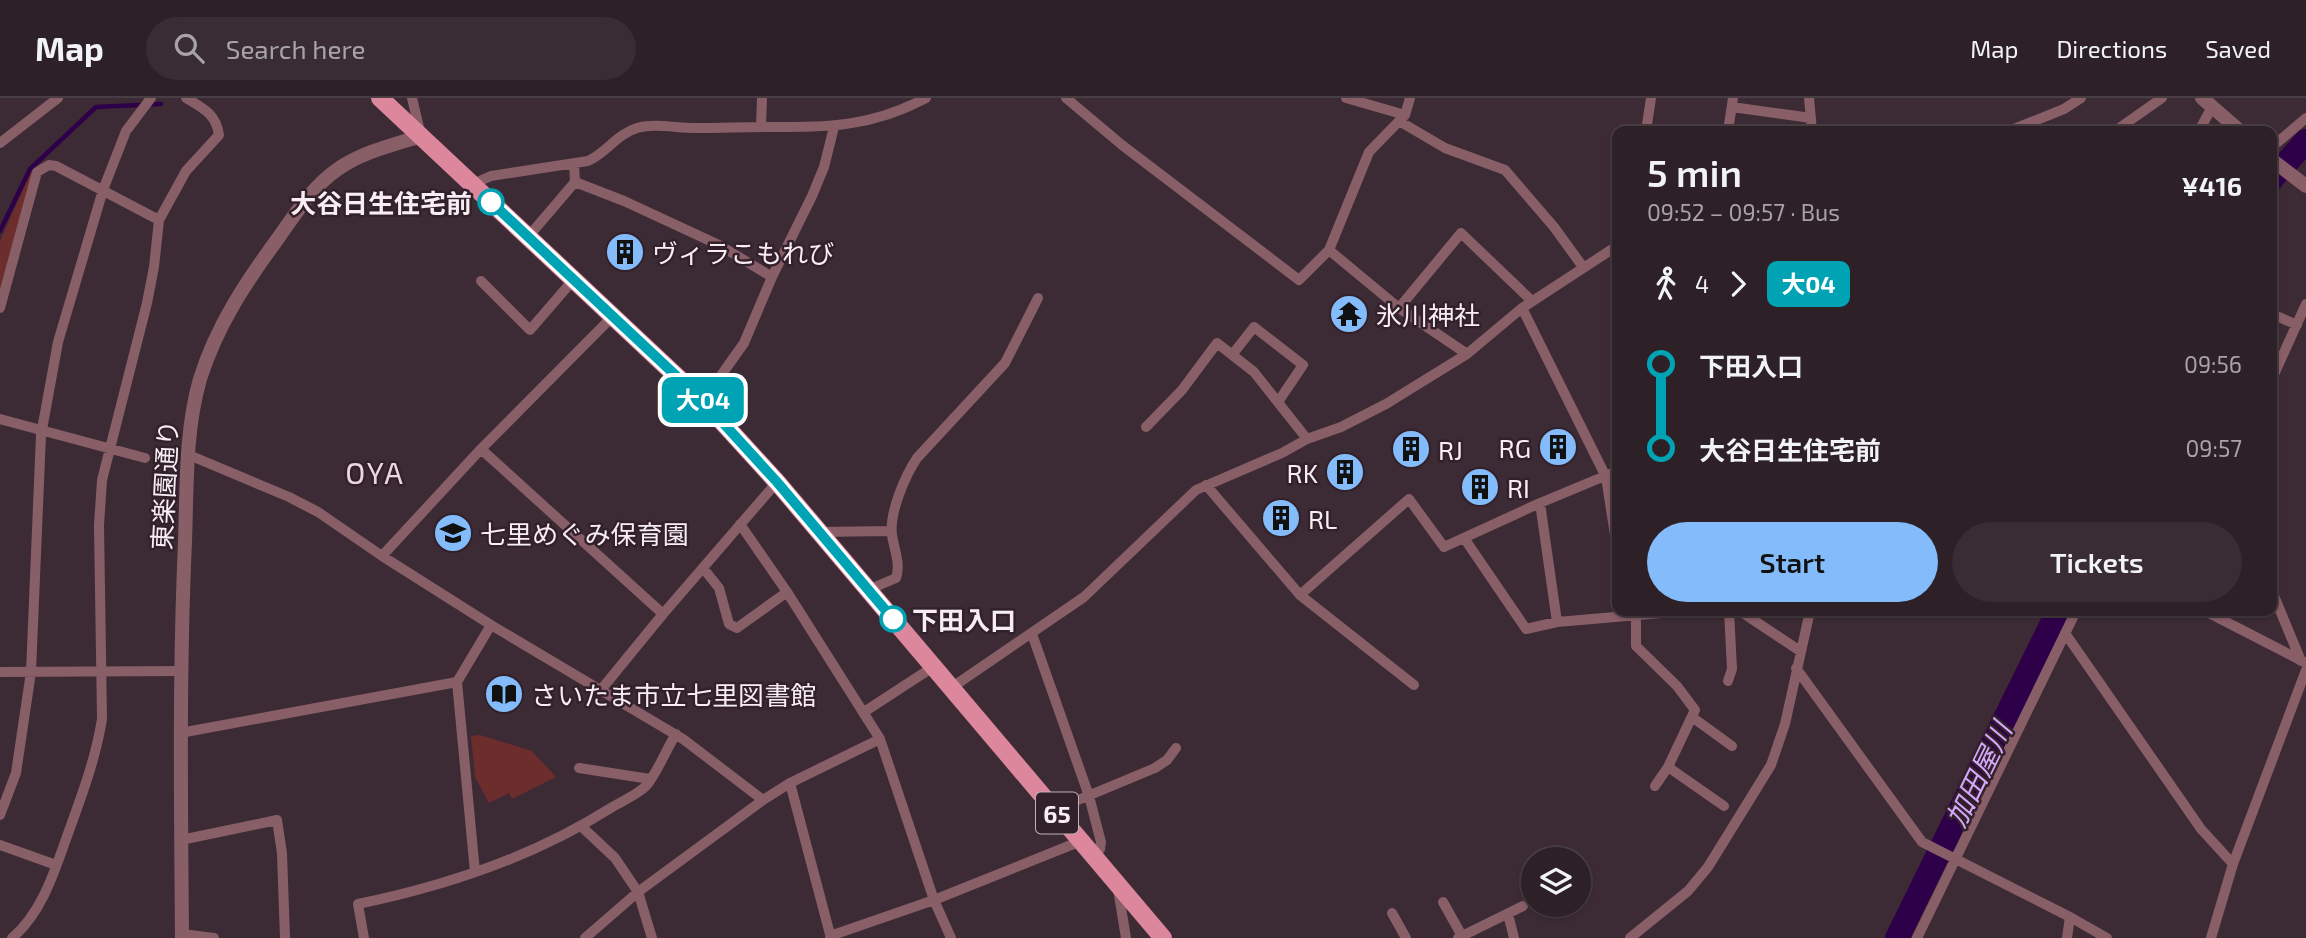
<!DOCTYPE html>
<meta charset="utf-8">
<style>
body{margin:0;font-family:"Exo 2","Noto Sans JP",sans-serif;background:#392d33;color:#f1f3f6;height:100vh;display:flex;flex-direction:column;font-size:26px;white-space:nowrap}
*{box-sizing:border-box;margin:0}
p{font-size:23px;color:#a7a3a7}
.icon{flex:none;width:38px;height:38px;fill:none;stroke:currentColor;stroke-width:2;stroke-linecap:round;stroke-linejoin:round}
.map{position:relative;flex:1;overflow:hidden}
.side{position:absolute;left:1612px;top:28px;width:665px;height:490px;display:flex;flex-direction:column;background:#2d2027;border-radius:14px;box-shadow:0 2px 5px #0004,0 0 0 2px #483e44}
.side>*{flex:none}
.badge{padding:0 14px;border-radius:10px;font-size:24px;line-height:46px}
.buttons{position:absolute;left:1521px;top:749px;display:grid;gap:14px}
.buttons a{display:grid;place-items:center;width:70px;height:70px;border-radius:50%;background:#2d2027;box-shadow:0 2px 5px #0004,0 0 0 2px #483e44;font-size:35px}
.map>.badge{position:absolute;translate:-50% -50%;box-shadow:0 0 0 4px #fff}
.legs{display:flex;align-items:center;gap:10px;height:77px;padding:0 35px;font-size:23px}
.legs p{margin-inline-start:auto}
.head{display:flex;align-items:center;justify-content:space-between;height:119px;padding:0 35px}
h1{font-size:38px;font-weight:600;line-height:52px}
.cta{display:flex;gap:14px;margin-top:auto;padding:14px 35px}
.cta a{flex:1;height:80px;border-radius:42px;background:#84bcfb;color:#111;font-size:28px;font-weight:600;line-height:80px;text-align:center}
.cta a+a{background:#392d33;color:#f1f3f6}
ul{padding:0 35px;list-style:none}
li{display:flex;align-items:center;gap:24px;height:84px;font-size:26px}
li i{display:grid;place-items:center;width:10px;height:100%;margin:0 9px;background:currentColor}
li i::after{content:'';width:18px;height:18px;margin:-9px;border:5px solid;border-radius:50%;background:#2d2027}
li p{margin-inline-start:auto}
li:first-child i{background:linear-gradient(#0000 50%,currentColor 0)}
li:last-child i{background:linear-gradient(currentColor 50%,#0000 0)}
header{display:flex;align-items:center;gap:42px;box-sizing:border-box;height:98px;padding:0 35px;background:#2d2027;border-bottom:2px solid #483e44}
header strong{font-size:33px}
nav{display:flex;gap:38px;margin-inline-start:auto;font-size:24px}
.search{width:490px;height:63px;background:#392d33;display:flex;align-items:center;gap:18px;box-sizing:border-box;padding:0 24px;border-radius:38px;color:#a7a3a7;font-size:26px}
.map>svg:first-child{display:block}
.green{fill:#6d2d2d}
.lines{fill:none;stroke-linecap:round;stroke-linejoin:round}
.stream{stroke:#2f004a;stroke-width:4.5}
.river{stroke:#2f004a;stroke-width:24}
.minor{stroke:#885e67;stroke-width:10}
.tertiary{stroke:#885e67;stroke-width:14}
.primary{stroke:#dd879d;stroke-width:18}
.line-1-casing{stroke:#fff;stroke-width:16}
.line-1{stroke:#00a3b4;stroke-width:10}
.stop-1-dot{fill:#fff;stroke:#00a3b4;stroke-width:3.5}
.labels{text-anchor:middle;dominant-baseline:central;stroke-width:5;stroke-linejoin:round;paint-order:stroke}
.shield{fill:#32212a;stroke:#bdb0b7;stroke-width:2}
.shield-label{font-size:24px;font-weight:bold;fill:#f8edf3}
.stop-label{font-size:26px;font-weight:bold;fill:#f8edf3;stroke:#32212a;text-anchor:end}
.poi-label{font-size:26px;fill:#f8edf3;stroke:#32212a;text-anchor:start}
.street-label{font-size:26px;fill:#f8edf3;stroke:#32212a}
.water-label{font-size:28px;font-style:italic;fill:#d4a7fc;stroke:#32212a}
.quarter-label{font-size:30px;letter-spacing:2px;fill:#edd6e2;stroke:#32212a}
</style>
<header>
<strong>Map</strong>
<div class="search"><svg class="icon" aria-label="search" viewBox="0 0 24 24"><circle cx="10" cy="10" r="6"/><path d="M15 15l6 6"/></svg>Search here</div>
<nav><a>Map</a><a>Directions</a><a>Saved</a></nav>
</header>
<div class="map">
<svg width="2306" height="840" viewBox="0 0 2306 840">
<rect width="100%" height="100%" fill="#3c2b34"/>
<path class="green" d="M 34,72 L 0,201 L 0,143 L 31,74 Z
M 480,637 L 532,653 L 556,679 L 512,701 L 509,695 L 489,705 L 475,679 L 471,638 Z"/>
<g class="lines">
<path class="stream" d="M 0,133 L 30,71 L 96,9 L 161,6"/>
<path class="river" d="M 2272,81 L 2306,43
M 1897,840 L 2058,513"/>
<path class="minor" d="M 412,0 L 421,38
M 1066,0 L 1122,47 L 1299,182 L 1329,152 L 1399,210 L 1467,256
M 1346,0 L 1405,17
M 1809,0 L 1812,33
M 1732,9 L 1811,20
M 1399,23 L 1445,50 L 1505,72 L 1554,129 L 1583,169
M 761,29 L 762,0
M 1646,33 L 1651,0
M 1728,33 L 1733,0
M 2009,33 L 2064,11 L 2081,0
M 2115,33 L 2162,0
M 2199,33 L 2212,9
M 0,45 L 58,0
M 2272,49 L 2306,20
M 575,84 L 624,103 L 719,147 L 772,179
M 473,86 L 491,78 L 588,63 C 606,55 617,36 637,30 C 655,25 676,30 695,30 C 720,30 745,29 770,29 C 830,29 871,29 926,0
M 528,139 L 575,84 L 574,66
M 1329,152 L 1369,54 L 1405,17 L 1410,0
M 481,183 L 530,232 L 574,181
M 0,210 L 37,74 L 49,67 L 56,68 L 159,122
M 1399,210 L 1461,135 L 1532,203
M 1522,210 L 1606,379 L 1617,450
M 2272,216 L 2297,227
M 1232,257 L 1254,229 L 1303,267 L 1278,304
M 2272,281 L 2306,206
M 703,303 L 744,245 L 772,179 L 812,98 L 824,69 L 834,29
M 0,321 L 145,360
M 1146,329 L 1182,292 L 1217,245 L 1254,274 L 1307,341
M 481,351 L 663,516
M 189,357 L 289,399 L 318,414 L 382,458 L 491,527 L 683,641 L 763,702
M 1206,387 L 1300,497 L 1409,401 L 1444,449 L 1540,405 L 1617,373
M 1540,405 L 1557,524
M 740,426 L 787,494 L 880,641 L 934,802 L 951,840
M 819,434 L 891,433
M 1464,440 L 1526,531 L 1557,524 L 1685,513
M 382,458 L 481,351 L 613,218
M 703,470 L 719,490 L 729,526 L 737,530 L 787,494
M 868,492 L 896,480 C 901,466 894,451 892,437 C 889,415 905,378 917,360 L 1005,265 L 1038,200
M 2272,493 L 2301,563
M 1300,497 L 1414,587
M 1740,513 L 1800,553
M 2205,513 L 2306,565
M 1636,517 L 1636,548 L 1677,588 L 1695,612 L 1668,669 L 1655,688
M 2065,535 L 2201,731 L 2233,766
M 1032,536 L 1089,698 L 1101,744 L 1100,751 L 1095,758
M 1796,570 L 1922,744 L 2070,819 L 2107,840
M 0,574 L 181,573
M 1728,583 L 1732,571 L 1729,513
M 951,590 L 1084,499 L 1196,392 L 1282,355 L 1307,341 L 1341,329 L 1386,306 L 1467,256 L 1522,210 L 1617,148
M 600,593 L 663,516 L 777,384
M 864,614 L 933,569
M 1692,619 L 1732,648
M 180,635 L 457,584
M 1668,669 L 1724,708
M 579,670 L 650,681
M 790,685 L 831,840
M 1054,712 L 1155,670 L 1167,662 L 1176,650
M 0,717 L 16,675 L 31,574 L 41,337 L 58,244 L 103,92 L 126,33 L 151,0
M 581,728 L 615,760 L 638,794 L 652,840
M 181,742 L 277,722 L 282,755 L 285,840
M 0,747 L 56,767
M 475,774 L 457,584 L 491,527
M 1118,791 L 1126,840
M 1443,804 L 1462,838
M 1392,815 L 1406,840
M 1508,816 L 1514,840
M 182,836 L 214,840
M 830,838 L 934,802 L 1081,743
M 12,840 C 44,813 56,768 70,730 C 83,694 96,659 102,621 L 99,427 L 102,382 L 147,205 L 154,169 L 159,122 L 186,73 L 219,37 C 216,16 203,10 186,0
M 364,840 L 358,806 C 446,788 533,759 609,711 C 620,704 637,697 646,688 C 656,677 667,650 676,636
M 585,840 L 638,794 L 763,702 L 790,685 L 880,641
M 1458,840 L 1523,808
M 1630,840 L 1688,793 L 1708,769 L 1771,667 L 1785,626 L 1810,513
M 1917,840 L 2076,513
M 2067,840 L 2070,819
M 2211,840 L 2233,766 L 2306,572"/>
<path class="tertiary" d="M 2202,0 L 2240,33
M 2272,62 L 2306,88
M 182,840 C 181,708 179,576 185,444 C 187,390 185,333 200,281 C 217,227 246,184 279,139 C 296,115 313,88 338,71 C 362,54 393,47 421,38"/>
<path class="primary" d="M 380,0 L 703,303 L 777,384 L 1163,840"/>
</g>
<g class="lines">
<defs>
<path id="line-1" d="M 491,104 L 703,303 L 777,384 L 893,521"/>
</defs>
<use href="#line-1" class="line-1-casing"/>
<use href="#line-1" class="line-1"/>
</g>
<defs>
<symbol id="building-disc" viewBox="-11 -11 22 22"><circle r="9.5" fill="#84bcfb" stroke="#32212a"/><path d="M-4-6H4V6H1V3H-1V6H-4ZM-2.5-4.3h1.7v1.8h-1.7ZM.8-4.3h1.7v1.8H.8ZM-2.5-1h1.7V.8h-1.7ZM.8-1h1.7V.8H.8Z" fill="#111"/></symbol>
<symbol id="temple-disc" viewBox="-11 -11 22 22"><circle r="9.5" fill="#84bcfb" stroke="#32212a"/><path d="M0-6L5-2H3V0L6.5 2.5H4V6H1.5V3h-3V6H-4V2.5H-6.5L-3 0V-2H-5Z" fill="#111"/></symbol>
<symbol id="school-disc" viewBox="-11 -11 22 22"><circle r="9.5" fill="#84bcfb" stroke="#32212a"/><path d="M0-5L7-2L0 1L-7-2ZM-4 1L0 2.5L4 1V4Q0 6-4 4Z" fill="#111"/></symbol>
<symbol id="library-disc" viewBox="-11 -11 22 22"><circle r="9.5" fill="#84bcfb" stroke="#32212a"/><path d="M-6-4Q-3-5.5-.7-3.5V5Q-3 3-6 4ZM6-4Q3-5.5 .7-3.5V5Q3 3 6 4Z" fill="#111"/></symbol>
</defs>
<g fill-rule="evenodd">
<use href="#building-disc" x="603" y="132" width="44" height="44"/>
<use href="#temple-disc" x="1327" y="194" width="44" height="44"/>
<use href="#building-disc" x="1536" y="327" width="44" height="44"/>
<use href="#building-disc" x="1389" y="329" width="44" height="44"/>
<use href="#building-disc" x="1323" y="352" width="44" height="44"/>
<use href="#building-disc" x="1458" y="367" width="44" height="44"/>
<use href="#building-disc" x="1259" y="398" width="44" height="44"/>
<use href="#school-disc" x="431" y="413" width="44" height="44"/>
<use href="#library-disc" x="482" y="574" width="44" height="44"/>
</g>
<g class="stop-1-dot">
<circle cx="491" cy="104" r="12"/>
<circle cx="893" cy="521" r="12"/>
</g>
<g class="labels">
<rect class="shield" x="1036" y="694.5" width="42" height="41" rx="5"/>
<g class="shield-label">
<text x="1057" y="715">65</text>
</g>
<g class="stop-label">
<text x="472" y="104">大谷日生住宅前</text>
<text x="912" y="521" text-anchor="start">下田入口</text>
</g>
<g class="poi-label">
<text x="652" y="154">ヴィラこもれび</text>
<text x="1376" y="216">氷川神社</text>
<text x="1531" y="349" text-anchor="end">RG</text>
<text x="1438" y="351">RJ</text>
<text x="1318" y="374" text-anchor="end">RK</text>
<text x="1507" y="389">RI</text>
<text x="1308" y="420">RL</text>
<text x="480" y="435">七里めぐみ保育園</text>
<text x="531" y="596">さいたま市立七里図書館</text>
</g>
<g class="street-label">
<text transform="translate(164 387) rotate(-87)">東楽園通り</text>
</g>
<g class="water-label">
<text transform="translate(1978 676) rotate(-64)">加田屋川</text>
</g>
<g class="quarter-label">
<text x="375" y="374">OYA</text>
</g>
</g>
</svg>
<div class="buttons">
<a><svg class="icon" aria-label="layers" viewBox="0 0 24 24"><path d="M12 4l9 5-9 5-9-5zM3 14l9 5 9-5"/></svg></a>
</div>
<b class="badge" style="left:703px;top:302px;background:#00a3b4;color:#fff">大04</b>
<section class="side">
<div class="head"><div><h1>5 min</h1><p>09:52 – 09:57 · Bus</p></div><b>¥416</b></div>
<div class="legs"><svg class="icon" aria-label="walk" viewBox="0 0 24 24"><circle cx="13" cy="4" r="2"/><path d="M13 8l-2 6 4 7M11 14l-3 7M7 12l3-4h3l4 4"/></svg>4<svg class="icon" aria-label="forward" viewBox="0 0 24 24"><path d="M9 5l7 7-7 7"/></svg><b class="badge" style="background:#00a3b4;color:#fff">大04</b></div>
<ul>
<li><i style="color:#00a3b4"></i><b>下田入口</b><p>09:56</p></li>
<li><i style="color:#00a3b4"></i><b>大谷日生住宅前</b><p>09:57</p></li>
</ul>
<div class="cta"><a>Start</a><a>Tickets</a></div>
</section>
</div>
